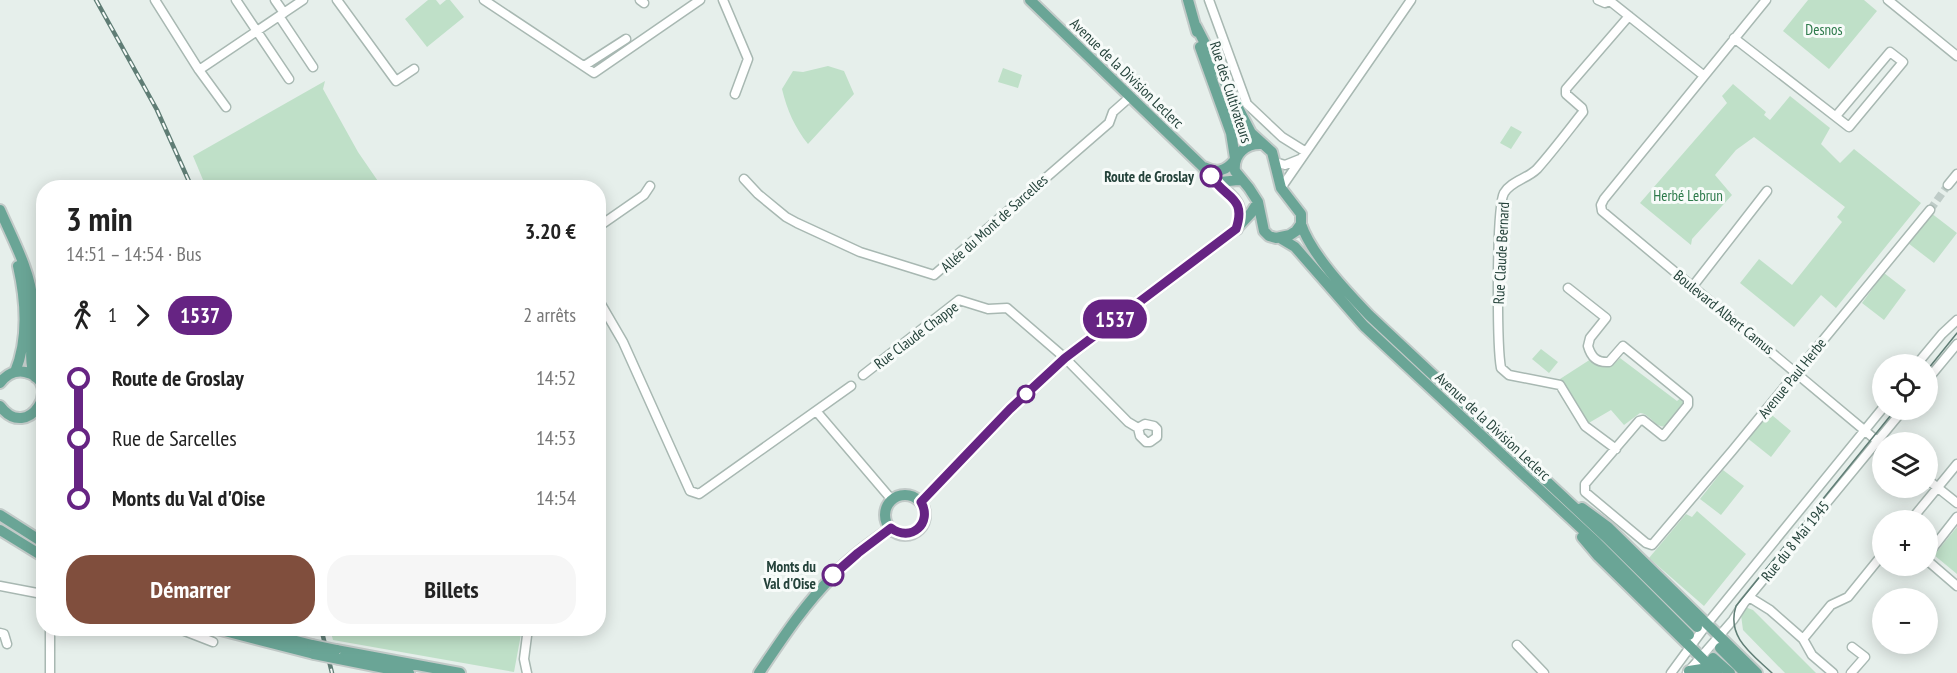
<!DOCTYPE html>
<html lang="fr">
<meta charset="utf-8">
<style>
body{margin:0;font-family:"PT Sans Narrow",sans-serif;background:#f6f6f6;color:#222;height:100vh;display:flex;flex-direction:column;font-size:22px;white-space:nowrap}
*{box-sizing:border-box;margin:0}
p{font-size:20px;color:#767676}
.icon{flex:none;width:33px;height:33px;fill:none;stroke:currentColor;stroke-width:2;stroke-linecap:round;stroke-linejoin:round}
.map{position:relative;flex:1;overflow:hidden}
.drawer{position:absolute;left:36px;top:180px;width:570px;height:456px;display:flex;flex-direction:column;background:#fff;border-radius:24px;box-shadow:0 3px 15px #0003}
.drawer>*{flex:none}
.badge{padding:0 12px;border-radius:20px;font-size:21px;line-height:39px}
.tools{position:absolute;left:1872px;top:354px;display:grid;gap:12px}
.tools a{display:grid;place-items:center;width:66px;height:66px;border-radius:50%;background:#fff;box-shadow:0 3px 15px #0003;font-size:30px}
.map>.badge{position:absolute;translate:-50% -50%;box-shadow:0 0 0 3px #fff}
.legs{display:flex;align-items:center;gap:9px;height:66px;padding:0 30px;font-size:20px}
.legs p{margin-inline-start:auto}
.overview{display:flex;align-items:center;justify-content:space-between;height:102px;padding:0 30px}
h1{font-size:33px;font-weight:600;line-height:45px}
.action{display:flex;gap:12px;margin-top:auto;padding:12px 30px}
.action a{flex:1;height:69px;border-radius:24px;background:#804e3d;color:#fff;font-size:24px;font-weight:600;line-height:69px;text-align:center}
.action a+a{background:#f6f6f6;color:#222}
ul{padding:0 30px;list-style:none}
li{display:flex;align-items:center;gap:21px;height:60px;font-size:22px}
li i{display:grid;place-items:center;width:9px;height:100%;margin:0 8px;background:currentColor}
li i::after{content:'';width:15px;height:15px;margin:-8px;border:4px solid;border-radius:50%;background:#fff}
li p{margin-inline-start:auto}
li:first-child i{background:linear-gradient(#0000 50%,currentColor 0)}
li:last-child i{background:linear-gradient(currentColor 50%,#0000 0)}
.map>svg:first-child{display:block}
.green{fill:#bfe0c8}
.lines{fill:none;stroke-linecap:round;stroke-linejoin:round}
.minor-tunnel{stroke:#bfccc8;stroke-width:8;stroke-dasharray:8 4;stroke-linecap:butt}
.minor-casing{stroke:#a8b8b2;stroke-width:11}
.major-casing{stroke:#c2cac8;stroke-width:14}
.minor{stroke:#fff;stroke-width:8}
.major{stroke:#6aa596;stroke-width:10}
.tram{stroke:#5f7d75;stroke-width:1.5}
.rail-casing{stroke:#5f7d75;stroke-width:4.5}
.rail{stroke:#f7fbf9;stroke-width:2;stroke-dasharray:7;stroke-linecap:butt}
.major-bridge-casing{stroke:#c2cac8;stroke-width:14;stroke-linecap:butt}
.major-bridge{stroke:#6aa596;stroke-width:10}
.line-1-casing{stroke:#fff;stroke-width:14}
.line-1{stroke:#662483;stroke-width:9}
.stop-1-dot{fill:#fff;stroke:#662483;stroke-width:3}
.labels{text-anchor:middle;dominant-baseline:central;stroke-width:6;stroke-linejoin:round;paint-order:stroke}
.park-label{font-size:15px;fill:#2d7a4b;stroke:#f7fbf9}
.street-label{font-size:15px;fill:#24423a;stroke:#f7fbf9}
.stop-label{font-size:15px;font-weight:bold;fill:#24423a;stroke:#f7fbf9;text-anchor:end}
</style>
<div class="map">
<svg width="1957" height="673" viewBox="0 0 1957 673">
<rect width="100%" height="100%" fill="#e6efeb"/>
<path class="green" d="M 428,0 L 436,0 L 440,5 L 446,0 L 450,0 L 464,17 L 427,47 L 405,19 Z
M 1808,0 L 1864,0 L 1877,11 L 1829,69 L 1783,31 Z
M 828,66 L 844,71 L 854,94 L 808,144 C 795,128 787,110 782,89 L 793,71 L 803,72 Z
M 1003,68 L 1022,75 L 1018,88 L 998,82 Z
M 325,81 L 323,89 L 358,152 L 382,187 L 206,187 L 193,156 Z
M 1733,84 L 1766,112 L 1764,115 L 1770,120 L 1790,96 L 1830,128 L 1821,144 L 1840,163 L 1854,149 L 1921,203 L 1836,308 L 1821,295 L 1794,327 L 1740,283 L 1759,259 L 1792,285 L 1842,222 L 1837,217 L 1845,207 L 1754,137 L 1736,150 L 1715,175 L 1732,195 L 1692,239 L 1691,245 L 1640,203 L 1727,103 L 1722,96 Z
M 1511,126 L 1522,132 L 1511,149 L 1500,143 Z
M 1931,213 L 1957,233 L 1934,263 L 1908,243 Z
M 1884,273 L 1906,290 L 1884,320 L 1862,303 Z
M 1541,349 L 1558,362 L 1549,373 L 1532,359 Z
M 1620,358 L 1677,401 L 1682,397 L 1684,399 L 1683,405 L 1666,426 C 1655,429 1651,414 1640,413 L 1624,425 L 1611,410 L 1587,424 L 1560,379 L 1591,359 L 1606,366 L 1614,364 Z
M 1767,411 L 1791,431 L 1771,457 L 1746,437 Z
M 1723,470 L 1744,486 L 1721,515 L 1700,499 Z
M 1697,511 L 1746,554 L 1704,606 L 1649,558 L 1686,514 L 1692,517 Z
M 1957,527 L 1957,574 L 1934,555 Z
M 1745,607 L 1753,610 L 1816,673 L 1785,673 L 1743,630 L 1741,615 Z
M 330,629 L 330,628 L 522,629 L 514,672 L 333,640 Z"/>
<g class="lines">
<path class="minor-tunnel" d="M 1930,210 L 1948,185"/>
<defs>
<path id="minor" d="M 155,0 L 199,70 L 226,107
M 236,0 L 289,79
M 275,0 L 284,13
M 337,0 L 396,81 L 414,69
M 484,0 L 594,73 L 700,0
M 640,0 L 644,3
M 723,0 L 748,59 L 735,94
M 1209,0 L 1247,104 L 1282,137 L 1306,152
M 1598,0 L 1605,3 L 1611,0
M 1766,0 L 1604,199 L 1601,205 L 1602,211 L 1882,445
M 1888,0 L 1957,56
M 1610,1 L 1703,75
M 279,16 L 313,67
M 1734,38 L 1849,127 L 1903,62 L 1890,52 L 1836,116
M 584,66 L 626,39
M 199,70 L 303,0
M 1275,162 L 1285,165 L 1300,159
M 744,179 L 758,194 L 786,217 L 797,223 L 860,252 L 934,275 L 1109,123 L 1113,112 L 1130,97
M 1948,185 L 1957,174
M 1281,188 L 1411,0
M 598,227 L 644,195 L 650,186
M 1693,286 L 1767,191
M 1568,288 L 1606,318 L 1590,338 L 1588,346 C 1591,357 1597,363 1609,362 L 1623,346 L 1688,399 L 1688,405 L 1663,436 L 1643,420 L 1639,421 L 1585,484 L 1585,492 L 1646,543 L 1652,545 L 1732,451 L 1930,210
M 598,299 L 623,342 L 690,491 L 699,494 L 851,386
M 1917,364 L 1942,334 L 1957,320
M 863,375 L 959,300 L 988,309 L 1007,308 L 1065,358 L 1128,422 L 1138,428 L 1145,424 L 1154,426 L 1157,429 L 1157,437 L 1150,442 L 1146,442 L 1140,436 L 1138,428
M 1928,379 L 1957,344
M 817,412 L 892,500
M 1616,449 L 1585,426 L 1560,385 L 1509,375 L 1501,368 C 1497,347 1496,208 1504,193 C 1511,181 1527,179 1537,169 C 1553,151 1568,131 1583,112 L 1582,108 L 1566,94 L 1566,89 L 1629,16
M 1928,480 L 1957,503
M 1911,520 L 1957,464
M 1928,554 L 1957,517
M 1928,561 L 1957,586
M 0,586 L 37,593 L 44,597
M 1749,597 L 1770,610 L 1803,639 L 1812,655 L 1833,673
M 177,628 L 213,642
M 0,633 L 4,634 L 7,644
M 1803,639 L 1831,605 L 1848,597 L 1882,555
M 1517,645 L 1544,673
M 50,673 L 50,628
M 527,673 L 524,659 L 528,628
M 1671,673 L 1707,624 L 1882,409
M 1687,673 L 1733,620 L 1744,603 L 1903,410
M 1851,673 L 1865,657 L 1852,647"/>
<path id="major" d="M 1030,0 L 1203,167 C 1220,189 1220,180 1242,180
M 1188,0 L 1197,32
M 1196,26 L 1251,133 L 1272,152 L 1281,188 L 1301,214 L 1301,224 L 1296,231 L 1290,235 L 1276,238 L 1269,236 L 1264,231 L 1258,202 L 1249,188 L 1235,171 C 1233,154 1246,143 1262,144
M 1200,47 L 1231,133 L 1235,158
M 1204,167 C 1216,173 1225,172 1234,161
M 1216,183 C 1234,197 1245,204 1237,229
M 0,210 C 13,240 30,270 33,303 C 36,326 26,357 35,377
M 1301,224 C 1311,254 1347,292 1369,315 L 1605,536 L 1697,627
M 1280,238 L 1295,247 L 1364,326 L 1597,543 L 1689,635
M 15,372 C 29,338 26,301 18,266
M 0,383 C 6,375 14,370 25,372 C 66,381 28,444 0,406
M885 515a20 20 0 1 1 40 0a20 20 0 1 1-40 0Z
M 921,502 L 1010,409 L 1065,358 L 1236,229 L 1251,213 L 1258,202
M 1582,508 L 1608,527 L 1757,673
M 0,515 L 44,543
M 0,530 L 44,557
M 1582,537 L 1598,556 L 1717,673
M 213,628 L 314,654
M 246,628 L 312,645
M 1720,648 L 1745,673
M 336,650 L 460,673
M 1713,658 L 1730,673
M 339,659 L 409,673
M 1689,671 L 1702,669 L 1715,672
M 759,673 C 782,639 804,605 833,576 C 850,557 871,543 891,528"/>
</defs>
<use href="#minor" class="minor-casing"/>
<use href="#major" class="major-casing"/>
<use href="#minor" class="minor"/>
<use href="#major" class="major"/>
<path class="tram" d="M 1928,369 L 1957,333
M 1772,673 C 1752,654 1726,637 1736,606 L 1895,410"/>
<defs>
<path id="rail" d="M 96,0 L 157,110 L 192,188
M 321,628 L 332,673"/>
</defs>
<use href="#rail" class="rail-casing"/>
<use href="#rail" class="rail"/>
<defs>
<path id="major-bridge" d="M 312,645 L 336,650
M 314,654 L 339,659"/>
</defs>
<use href="#major-bridge" class="major-bridge-casing"/>
<use href="#major-bridge" class="major-bridge"/>
</g>
<g class="lines">
<defs>
<path id="line-1" d="M 833,575 L 858,553 L 891,528 C 911,543 933,523 921,502 L 1010,409 L 1065,358 L 1236,229 C 1247,196 1225,199 1211,176"/>
</defs>
<use href="#line-1" class="line-1-casing"/>
<use href="#line-1" class="line-1"/>
</g>
<g class="stop-1-dot">
<circle cx="1211" cy="176" r="10"/>
<circle cx="1026" cy="394" r="8"/>
<circle cx="833" cy="575" r="10"/>
</g>
<g class="labels">
<g class="park-label">
<text x="1824" y="29">Desnos</text>
<text x="1688" y="195">Herbé Lebrun</text>
</g>
<g class="street-label">
<text transform="translate(1127 73) rotate(44)">Avenue de la Division Leclerc</text>
<text transform="translate(1231 92) rotate(72)">Rue des Cultivateurs</text>
<text transform="translate(994 223) rotate(-42)">Allée du Mont de Sarcelles</text>
<text transform="translate(1501 253) rotate(-87)">Rue Claude Bernard</text>
<text transform="translate(1724 312) rotate(39)">Boulevard Albert Camus</text>
<text transform="translate(916 335) rotate(-37)">Rue Claude Chappe</text>
<text transform="translate(1792 378) rotate(-51)">Avenue Paul Herbe</text>
<text transform="translate(1493 426) rotate(43)">Avenue de la Division Leclerc</text>
<text transform="translate(1795 541) rotate(-51)">Rue du 8 Mai 1945</text>
</g>
<g class="stop-label">
<text x="1194" y="176">Route de Groslay</text>
<text x="816" y="566">Monts du<tspan x="816" dy="17">Val d'Oise</tspan></text>
</g>
</g>
</svg>
<div class="tools">
<a><svg class="icon" aria-label="locate" viewBox="0 0 24 24"><circle cx="12" cy="12" r="6"/><path d="M12 2v4M12 18v4M2 12h4M18 12h4"/></svg></a>
<a><svg class="icon" aria-label="layers" viewBox="0 0 24 24"><path d="M12 4l9 5-9 5-9-5zM3 14l9 5 9-5"/></svg></a>
<a>+</a>
<a>−</a>
</div>
<b class="badge" style="left:1115px;top:319px;background:#662483;color:#fff">1537</b>
<section class="drawer">
<div class="overview"><div><h1>3 min</h1><p>14:51 – 14:54 · Bus</p></div><b>3.20 €</b></div>
<div class="legs"><svg class="icon" aria-label="walk" viewBox="0 0 24 24"><circle cx="13" cy="4" r="2"/><path d="M13 8l-2 6 4 7M11 14l-3 7M7 12l3-4h3l4 4"/></svg>1<svg class="icon" aria-label="forward" viewBox="0 0 24 24"><path d="M9 5l7 7-7 7"/></svg><b class="badge" style="background:#662483;color:#fff">1537</b><p>2 arrêts</p></div>
<ul>
<li><i style="color:#662483"></i><b>Route de Groslay</b><p>14:52</p></li>
<li><i style="color:#662483"></i><span>Rue de Sarcelles</span><p>14:53</p></li>
<li><i style="color:#662483"></i><b>Monts du Val d'Oise</b><p>14:54</p></li>
</ul>
<div class="action"><a>Démarrer</a><a>Billets</a></div>
</section>
</div>
